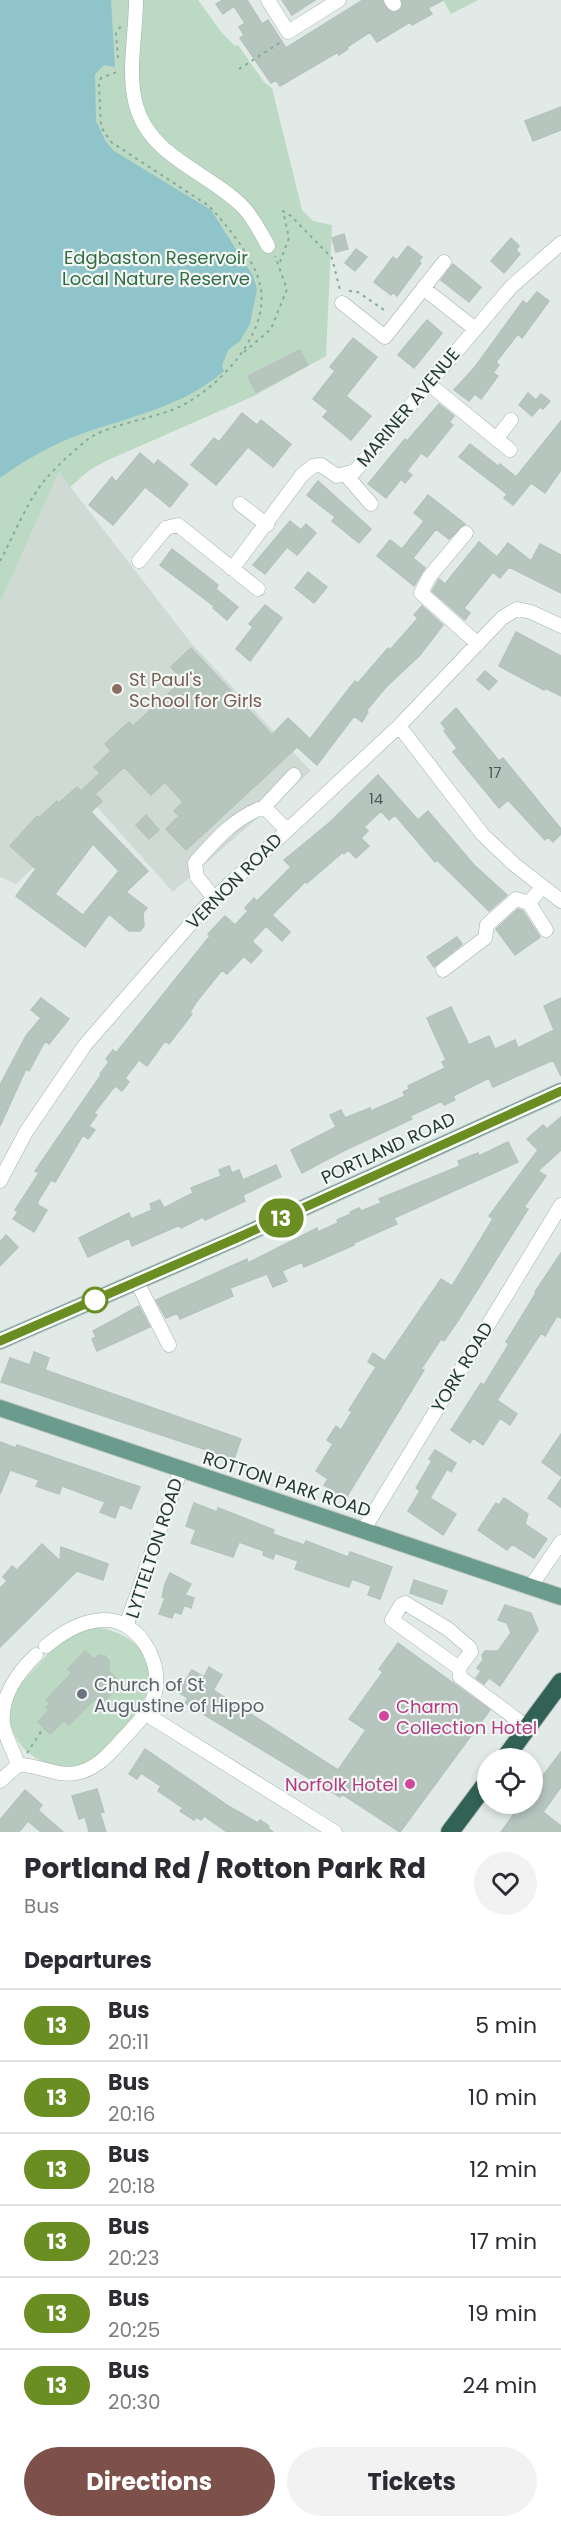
<!DOCTYPE html>
<style>
body{margin:0;font-family:Poppins,sans-serif;background:#f2f2f3;color:#2b2b33;height:100vh;display:flex;flex-direction:column;font-size:22px;white-space:nowrap}
*{box-sizing:border-box;margin:0}
p{font-size:20px;color:#7c7c81}
.icon{flex:none;width:33px;height:33px;fill:none;stroke:currentColor;stroke-width:2;stroke-linecap:round;stroke-linejoin:round}
.map{position:relative;height:1832px;overflow:hidden}
.drawer{display:flex;flex-direction:column;background:#fff;flex:1}
.drawer>*{flex:none}
.badge{padding:0 12px;border-radius:20px;font-size:21px;line-height:39px}
.tools{position:absolute;left:477px;top:1748px;display:grid;gap:12px}
.tools a{display:grid;place-items:center;width:66px;height:66px;border-radius:50%;background:#fff;box-shadow:0 3px 9px #0003;font-size:30px}
.map>.badge{position:absolute;translate:-50% -50%;box-shadow:0 0 0 3px #fff}
h2{padding:0 24px;font-size:22px;line-height:54px}
.round{display:grid;place-items:center;flex:none;width:63px;height:63px;border-radius:32px;background:#f2f2f3}
.headline{display:flex;align-items:center;justify-content:space-between;height:102px;padding:0 24px}
h1{font-size:28px;font-weight:700;line-height:45px}
.action{display:flex;gap:12px;margin-top:auto;padding:12px 24px}
.action a{flex:1;height:69px;border-radius:36px;background:#7e504a;color:#fff;font-size:24px;font-weight:700;line-height:69px;text-align:center}
.action a+a{background:#f2f2f3;color:#2b2b33}
ul{padding:0;list-style:none}
li{display:flex;align-items:center;gap:18px;height:72px;padding:0 24px;border-top:2px solid #e1e1e2}
li div{flex:1}
li b{display:block;font-size:22px}
li em{font-style:normal}
li .badge{min-width:66px;font-weight:700;text-align:center}
.map>svg:first-child{display:block}
.built{fill:#d0dad5}
.green{fill:#bcd9c3}
.water{fill:#8fc4ca}
.building{fill:#b7c5bf;stroke:#b5c3bc;stroke-width:1.5;fill-rule:evenodd}
.lines{fill:none;stroke-linecap:round;stroke-linejoin:round}
.minor-casing{stroke:#a4b1ac;stroke-width:15}
.major-casing{stroke:#bdc4c2;stroke-width:18}
.highway-casing{stroke:#bdc4c2;stroke-width:20}
.path{stroke:#85ab9d;stroke-width:2;stroke-dasharray:3 4.5;stroke-linecap:butt}
.minor{stroke:#fff;stroke-width:14}
.major{stroke:#6a9b8c;stroke-width:16}
.highway{stroke:#326256;stroke-width:18}
.line-casing{stroke:#fff;stroke-width:14}
.line{stroke:#6b8e23;stroke-width:9}
.education-dot{fill:#8d6e63;stroke:#f2f7f4;stroke-width:2}
.stop-dot{fill:#fff;stroke:#6b8e23;stroke-width:3}
.worship-dot{fill:#6b7280;stroke:#f2f7f4;stroke-width:2}
.hotel-dot{fill:#d1479c;stroke:#f2f7f4;stroke-width:2}
.labels{text-anchor:middle;dominant-baseline:central;stroke-width:4.5;stroke-linejoin:round;paint-order:stroke}
.number-label{font-size:15px;fill:#485c55}
.park-label{font-size:18px;fill:#326c45;stroke:#f2f7f4}
.street-label{font-size:18px;fill:#233932;stroke:#f2f7f4}
.education-label{font-size:18px;fill:#785e54;stroke:#f2f7f4;text-anchor:start}
.worship-label{font-size:18px;fill:#5b616d;stroke:#f2f7f4;text-anchor:start}
.hotel-label{font-size:18px;fill:#b23c85;stroke:#f2f7f4;text-anchor:start}
</style>
<div class="map">
<svg width="561" height="1832" viewBox="0 0 561 1832">
<rect width="100%" height="100%" fill="#e1eae6"/>
<path class="built" d="M 59,472 L 191,643 L 311,771 L 173,892 L 97,807 L 16,884 L 0,877 L 0,603 Z"/>
<path class="green" d="M 0,0 L 198,0 L 222,33 L 235,46 L 238,45 L 264,82 L 272,88 L 302,210 L 313,221 L 332,225 L 326,356 L 256,395 L 106,461 L 91,469 L 70,487 L 59,472 L 0,603 Z
M 443,0 L 478,0 L 451,14 Z
M 91,1627 C 127,1629 163,1655 146,1695 C 139,1714 101,1757 82,1765 C 75,1767 62,1768 55,1766 C 37,1761 22,1751 14,1734 C 0,1704 21,1683 40,1663 C 46,1656 52,1648 59,1643 C 68,1636 81,1631 91,1627 Z"/>
<path class="water" d="M 0,0 L 111,0 L 115,67 L 104,65 L 95,74 L 96,121 L 106,142 L 114,151 L 211,210 L 253,276 L 257,289 L 250,324 L 240,341 L 228,350 L 222,366 L 224,371 C 185,406 129,417 81,434 C 53,444 23,461 0,478 Z"/>
<path class="building" d="M 223,0 L 247,0 L 262,24 L 268,20 L 286,48 L 363,0 L 382,0 L 387,9 L 394,13 L 402,8 L 402,0 L 443,0 L 428,8 L 432,14 L 412,25 L 410,22 L 377,42 L 370,32 L 347,47 L 348,49 L 339,55 L 338,52 L 280,86 L 276,80 L 271,83 L 240,38 L 244,35 L 239,27 L 245,23 L 234,6 L 223,14 L 216,4 Z
M 282,0 L 315,0 L 292,15 Z
M 561,107 L 561,130 L 533,141 L 525,121 Z
M 344,234 L 348,249 L 336,252 L 332,238 Z
M 511,238 L 519,246 L 516,250 L 520,254 L 504,273 L 491,261 Z
M 408,246 L 422,257 L 419,261 L 421,263 L 397,296 L 393,292 L 391,295 L 374,282 L 393,257 L 397,260 Z
M 356,249 L 367,257 L 355,271 L 345,263 Z
M 453,264 L 481,287 L 469,302 L 441,280 Z
M 537,292 L 549,301 L 522,338 L 518,334 L 496,362 L 499,365 L 493,373 L 498,376 L 481,399 L 475,394 L 469,401 L 454,390 L 475,367 L 523,301 L 527,304 Z
M 427,320 L 442,333 L 414,368 L 398,355 Z
M 353,338 L 377,357 L 346,396 L 371,416 L 351,440 L 323,417 L 328,411 L 313,399 L 335,371 L 330,367 Z
M 300,350 L 308,365 L 256,392 L 248,376 Z
M 528,393 L 536,400 L 541,394 L 550,401 L 543,409 L 540,407 L 532,416 L 519,405 Z
M 439,404 L 454,416 L 449,422 L 453,425 L 427,457 L 421,453 L 407,471 L 412,475 L 405,483 L 401,479 L 386,498 L 368,484 L 405,439 L 407,441 Z
M 242,413 L 257,425 L 261,420 L 291,444 L 273,467 L 248,447 L 216,485 L 191,465 L 214,438 L 219,442 Z
M 561,421 L 561,470 L 545,493 L 531,483 L 513,505 L 504,498 L 507,494 L 459,457 L 470,444 L 498,466 L 500,464 L 516,477 Z
M 140,453 L 154,465 L 158,460 L 188,484 L 170,507 L 145,487 L 113,525 L 89,505 L 112,477 L 116,482 Z
M 318,481 L 371,529 L 359,543 L 332,521 L 335,517 L 307,495 Z
M 428,495 L 465,524 L 449,539 L 436,529 L 413,558 L 425,568 L 414,586 L 377,556 L 390,540 L 402,549 L 424,521 L 414,513 Z
M 290,521 L 301,530 L 306,524 L 316,533 L 297,555 L 287,547 L 265,574 L 253,565 Z
M 479,542 L 497,557 L 508,543 L 531,561 L 540,544 L 561,555 L 561,593 L 509,567 L 500,578 L 493,572 L 464,608 L 470,613 L 465,620 L 432,591 L 439,579 L 445,584 Z
M 172,549 L 218,585 L 216,589 L 238,607 L 227,620 L 213,608 L 215,607 L 160,565 Z
M 308,572 L 327,587 L 314,603 L 295,588 Z
M 265,605 L 282,618 L 250,661 L 236,649 L 253,627 L 249,624 Z
M 422,606 L 443,625 L 420,655 L 386,687 L 366,711 L 368,712 L 362,722 L 354,716 L 317,765 L 297,747 L 186,850 L 166,829 L 179,816 L 174,811 L 183,802 L 165,782 L 151,795 L 124,767 L 95,794 L 102,801 L 91,812 L 148,871 L 126,892 L 147,908 L 143,913 L 144,926 L 140,931 L 129,931 L 109,914 L 85,947 L 16,896 L 36,869 L 10,846 L 37,816 L 39,818 L 57,801 L 59,803 L 77,787 L 81,791 L 100,773 L 94,767 L 111,751 L 105,744 L 129,722 L 133,726 L 183,680 L 171,667 L 191,648 L 272,735 L 288,718 L 310,739 L 355,681 L 358,683 L 388,648 L 390,650 L 418,618 L 414,615 ZM 93,844 L 119,871 L 83,915 L 55,894 Z
M 516,632 L 561,656 L 561,696 L 545,688 L 544,690 L 499,666 Z
M 485,671 L 497,681 L 489,690 L 477,680 Z
M 456,708 L 499,761 L 503,758 L 561,829 L 561,834 L 553,842 L 548,837 L 545,840 L 508,800 L 499,808 L 453,752 L 457,748 L 444,731 L 446,729 L 441,723 Z
M 378,775 L 418,820 L 428,811 L 474,865 L 507,895 L 489,911 L 437,860 L 435,862 L 395,815 L 389,820 L 381,811 L 364,827 L 368,831 L 361,838 L 369,846 L 356,858 L 348,850 L 344,854 L 343,852 L 307,883 L 306,881 L 272,915 L 290,932 L 282,941 L 266,926 L 252,941 L 262,951 L 251,963 L 244,956 L 227,974 L 222,970 L 197,1001 L 190,1012 L 192,1014 L 169,1044 L 165,1041 L 147,1066 L 139,1060 L 125,1078 L 129,1082 L 122,1091 L 115,1086 L 94,1113 L 97,1115 L 89,1126 L 95,1130 L 88,1139 L 83,1135 L 55,1182 L 51,1180 L 38,1201 L 38,1205 L 47,1210 L 34,1232 L 13,1219 L 18,1212 L 15,1210 L 39,1173 L 35,1171 L 101,1075 L 100,1074 L 109,1062 L 106,1059 L 113,1050 L 116,1053 L 210,936 L 208,934 L 225,916 L 235,925 L 248,911 L 245,908 L 254,898 L 257,901 L 291,867 L 284,860 L 329,823 Z
M 146,815 L 159,830 L 149,839 L 136,825 Z
M 518,909 L 523,911 L 540,937 L 515,955 L 496,929 Z
M 457,937 L 462,944 L 434,967 L 427,957 Z
M 41,998 L 69,1019 L 49,1044 L 45,1041 L 29,1071 L 26,1069 L 0,1126 L 0,1085 L 26,1036 L 41,1018 L 31,1010 Z
M 561,998 L 561,1076 L 553,1060 L 493,1087 L 489,1078 L 453,1096 L 455,1100 L 444,1105 L 442,1101 L 410,1116 L 412,1119 L 343,1151 L 302,1173 L 291,1150 L 336,1127 L 330,1115 L 341,1110 L 345,1118 L 370,1108 L 371,1111 L 405,1096 L 403,1092 L 409,1089 L 408,1086 L 445,1068 L 442,1062 L 446,1060 L 427,1018 L 451,1007 L 469,1045 L 489,1036 L 495,1049 L 515,1040 L 518,1048 L 554,1030 L 544,1006 Z
M 561,1117 L 561,1150 L 538,1171 L 546,1176 L 524,1207 L 528,1209 L 459,1319 L 444,1341 L 441,1339 L 421,1369 L 424,1370 L 346,1498 L 324,1485 L 328,1479 L 316,1471 L 333,1444 L 327,1440 L 336,1426 L 341,1430 L 352,1412 L 349,1410 L 376,1367 L 368,1362 L 373,1353 L 385,1361 L 441,1279 L 452,1286 L 493,1219 L 489,1216 L 538,1150 L 527,1139 L 543,1125 L 547,1129 Z
M 508,1142 L 518,1162 L 394,1218 L 397,1224 L 354,1243 L 354,1245 L 304,1267 L 302,1262 L 282,1271 L 287,1281 L 273,1287 L 267,1274 L 230,1288 L 233,1296 L 180,1319 L 177,1313 L 166,1318 L 156,1300 L 247,1259 L 248,1263 L 317,1228 L 318,1232 L 338,1223 L 337,1220 L 351,1214 L 350,1212 L 359,1208 L 361,1211 L 381,1203 L 379,1199 L 460,1166 L 458,1161 L 478,1153 L 479,1156 Z
M 276,1165 L 281,1177 L 243,1195 L 245,1201 L 205,1220 L 203,1217 L 181,1228 L 180,1225 L 132,1246 L 129,1238 L 88,1257 L 79,1238 L 129,1213 L 131,1219 L 152,1210 L 150,1204 L 160,1200 L 164,1208 L 193,1193 L 191,1188 L 221,1176 L 219,1170 L 229,1166 L 232,1173 L 239,1170 L 243,1180 Z
M 6,1235 L 18,1247 L 0,1266 L 0,1242 Z
M 561,1253 L 561,1318 L 557,1316 L 545,1336 L 541,1333 L 497,1400 L 517,1414 L 510,1425 L 500,1418 L 483,1445 L 473,1438 L 470,1443 L 451,1430 L 481,1383 L 484,1385 L 509,1344 L 506,1342 L 536,1293 L 535,1292 Z
M 139,1306 L 150,1327 L 97,1351 L 92,1339 L 96,1337 L 93,1331 Z
M 34,1352 L 49,1358 L 45,1370 L 241,1439 L 234,1459 L 1,1382 L 10,1358 L 30,1365 Z
M 561,1434 L 561,1476 L 542,1462 Z
M 0,1442 L 16,1448 L 17,1445 L 140,1487 L 131,1509 L 120,1504 L 115,1518 L 100,1512 L 105,1502 L 62,1486 L 59,1494 L 36,1486 L 39,1480 L 10,1470 L 0,1494 Z
M 435,1450 L 456,1463 L 451,1472 L 447,1469 L 430,1498 L 456,1514 L 443,1535 L 408,1511 L 420,1491 L 416,1488 L 432,1461 L 429,1459 Z
M 561,1479 L 561,1507 L 548,1498 Z
M 504,1498 L 528,1514 L 525,1524 L 547,1539 L 534,1558 L 512,1544 L 507,1550 L 478,1530 L 496,1503 L 499,1505 Z
M 194,1503 L 217,1512 L 218,1508 L 229,1512 L 274,1530 L 273,1534 L 304,1545 L 306,1541 L 348,1557 L 350,1552 L 392,1567 L 380,1599 L 368,1595 L 371,1586 L 352,1579 L 349,1587 L 333,1582 L 295,1569 L 298,1561 L 275,1553 L 273,1559 L 263,1555 L 264,1551 L 239,1542 L 233,1557 L 191,1543 L 196,1530 L 186,1526 Z
M 42,1544 L 60,1561 L 61,1547 L 108,1564 L 103,1580 L 77,1571 L 0,1647 L 0,1588 L 7,1581 L 3,1577 L 12,1566 L 17,1570 Z
M 170,1573 L 191,1584 L 185,1595 L 194,1598 L 191,1608 L 184,1605 L 181,1614 L 174,1612 L 172,1618 L 159,1614 L 165,1598 L 162,1597 L 165,1584 Z
M 414,1580 L 447,1591 L 442,1604 L 410,1593 Z
M 505,1605 L 531,1613 L 538,1630 L 500,1686 L 489,1678 L 484,1684 L 476,1678 L 481,1671 L 477,1668 L 483,1660 L 482,1655 L 485,1651 L 498,1651 L 511,1633 L 507,1623 L 498,1620 Z
M 398,1643 L 490,1710 L 400,1832 L 342,1794 L 340,1797 L 185,1703 L 188,1698 L 178,1692 L 192,1670 L 204,1677 L 209,1667 L 222,1675 L 213,1690 L 338,1770 L 366,1730 L 349,1719 L 383,1672 L 379,1669 Z
M 85,1651 L 94,1659 L 99,1655 L 105,1656 L 109,1661 L 109,1672 L 116,1678 L 110,1684 L 115,1690 L 102,1704 L 96,1698 L 69,1725 L 64,1720 L 50,1734 L 38,1722 L 49,1710 L 46,1707 L 50,1703 L 46,1700 L 72,1673 L 68,1669 Z
M 145,1749 L 230,1807 L 258,1823 L 260,1820 L 269,1826 L 268,1828 L 273,1832 L 227,1832 L 204,1816 L 201,1820 L 196,1817 L 194,1820 L 180,1811 L 183,1808 L 158,1791 L 161,1786 L 141,1773 L 137,1779 L 129,1774 Z
M 561,1752 L 561,1787 L 543,1812 L 561,1826 L 561,1832 L 501,1832 L 522,1803 L 532,1803 L 532,1790 Z
M 97,1789 L 104,1812 L 100,1813 L 106,1832 L 89,1832 L 85,1817 L 79,1819 L 72,1796 Z
M 25,1790 L 42,1805 L 38,1810 L 63,1832 L 41,1832 L 28,1821 L 19,1832 L 0,1832 L 0,1820 Z"/>
<g class="lines">
<defs>
<path id="minor" d="M 136,0 C 136,34 127,73 136,105 C 150,158 210,172 244,208 C 254,219 261,233 268,246
M 268,0 L 288,32 L 339,0
M 391,0 L 394,4
M 423,288 L 474,328
M 342,303 L 385,337 L 444,262
M 429,384 L 510,450
M 497,438 L 511,420
M 346,475 L 371,504
M 240,504 L 267,525
M 466,533 L 429,577 L 421,593 L 478,644
M 139,561 L 166,528 L 178,525 L 258,589
M 232,569 L 302,475 L 313,466 L 321,465 L 337,476 L 355,471 L 511,287 L 561,243
M 399,726 L 483,835 L 515,865 L 561,901
M 264,807 L 294,775
M 542,887 L 529,903 L 546,930
M 214,898 L 197,877 L 195,863 C 216,839 234,818 264,807 L 286,829
M 443,970 L 485,938 L 487,925 L 516,899 L 529,903
M 0,1181 L 26,1132 L 85,1045 L 206,906 L 399,726 L 502,618 L 517,609 L 531,612 L 561,626
M 137,1282 L 169,1345
M 364,1529 L 561,1205
M 531,1586 L 561,1542
M 128,1627 L 128,1620 L 181,1469
M 36,1655 C 17,1673 0,1696 3,1725 C 6,1739 14,1751 18,1765 C 38,1764 56,1777 76,1773 C 96,1769 107,1756 120,1742 C 132,1729 146,1716 153,1699 C 166,1667 140,1618 103,1620 C 80,1621 62,1633 46,1646
M 459,1668 L 471,1652 L 470,1648 L 448,1629 L 405,1603 L 401,1605 L 392,1620 L 459,1668 L 460,1677 L 527,1727
M 146,1714 L 335,1832
M 0,1781 L 18,1765"/>
<path id="major" d="M 0,1341 L 237,1238 L 561,1091
M 0,1408 L 561,1597"/>
<path id="highway" d="M 505,1758 L 561,1682
M 450,1832 L 488,1781"/>
</defs>
<use href="#minor" class="minor-casing"/>
<use href="#major" class="major-casing"/>
<use href="#highway" class="highway-casing"/>
<path class="path" d="M 118,58 L 116,33 L 121,26
M 239,69 L 281,42
M 280,262 L 289,238 L 283,211 L 291,216 L 332,258 L 340,290
M 349,291 L 358,292 L 387,312
M 244,352 L 271,329 L 287,289 L 275,256
M 0,561 C 13,537 27,502 44,481 C 56,467 72,452 87,440 C 102,427 151,418 172,410 C 214,394 272,334 260,285 C 255,260 227,225 209,206 L 111,142 L 101,127 L 99,83 L 101,78 L 117,72 L 118,69
M 27,1753 L 42,1730"/>
<use href="#minor" class="minor"/>
<use href="#major" class="major"/>
<use href="#highway" class="highway"/>
</g>
<g class="lines">
<defs>
<path id="line" d="M 0,1341 L 237,1238 L 561,1091"/>
</defs>
<use href="#line" class="line-casing"/>
<use href="#line" class="line"/>
</g>
<circle class="education-dot" cx="117" cy="689" r="6"/>
<circle class="stop-dot" cx="95" cy="1300" r="12"/>
<circle class="worship-dot" cx="82" cy="1694" r="6"/>
<g class="hotel-dot">
<circle cx="384" cy="1716" r="6"/>
<circle cx="410" cy="1784" r="6"/>
</g>
<g class="labels">
<g class="number-label">
<text x="495" y="772">17</text>
<text x="376" y="798">14</text>
</g>
<g class="park-label">
<text x="156" y="257">Edgbaston Reservoir<tspan x="156" dy="21">Local Nature Reserve</tspan></text>
</g>
<g class="street-label">
<text transform="translate(408 407) rotate(-50)">MARINER AVENUE</text>
<text transform="translate(234 881) rotate(-45)">VERNON ROAD</text>
<text transform="translate(388 1148) rotate(-25)">PORTLAND ROAD</text>
<text transform="translate(462 1367) rotate(-59)">YORK ROAD</text>
<text transform="translate(287 1484) rotate(18)">ROTTON PARK ROAD</text>
<text transform="translate(154 1548) rotate(-72)">LYTTELTON ROAD</text>
</g>
<g class="education-label">
<text x="129" y="679">St Paul's<tspan x="129" dy="21">School for Girls</tspan></text>
</g>
<g class="worship-label">
<text x="94" y="1684">Church of St<tspan x="94" dy="21">Augustine of Hippo</tspan></text>
</g>
<g class="hotel-label">
<text x="396" y="1706">Charm<tspan x="396" dy="21">Collection Hotel</tspan></text>
<text x="398" y="1784" text-anchor="end">Norfolk Hotel</text>
</g>
</g>
</svg>
<div class="tools">
<a><svg class="icon" aria-label="locate" viewBox="0 0 24 24"><circle cx="12" cy="12" r="6"/><path d="M12 2v4M12 18v4M2 12h4M18 12h4"/></svg></a>
</div>
<b class="badge" style="left:281px;top:1218px;background:#6b8e23;color:#fff">13</b>
</div>
<section class="drawer">
<div class="headline"><div><h1>Portland Rd / Rotton Park Rd</h1><p>Bus</p></div><a class="round"><svg class="icon" aria-label="heart" viewBox="0 0 24 24"><path d="M12 20l-8-8c-3-5 5-10 8-4 3-6 11-1 8 4z"/></svg></a></div>
<h2>Departures</h2>
<ul>
<li><span class="badge" style="background:#6b8e23;color:#fff">13</span><div><b>Bus</b><p>20:11</p></div><em>5 min</em></li>
<li><span class="badge" style="background:#6b8e23;color:#fff">13</span><div><b>Bus</b><p>20:16</p></div><em>10 min</em></li>
<li><span class="badge" style="background:#6b8e23;color:#fff">13</span><div><b>Bus</b><p>20:18</p></div><em>12 min</em></li>
<li><span class="badge" style="background:#6b8e23;color:#fff">13</span><div><b>Bus</b><p>20:23</p></div><em>17 min</em></li>
<li><span class="badge" style="background:#6b8e23;color:#fff">13</span><div><b>Bus</b><p>20:25</p></div><em>19 min</em></li>
<li><span class="badge" style="background:#6b8e23;color:#fff">13</span><div><b>Bus</b><p>20:30</p></div><em>24 min</em></li>
</ul>
<div class="action"><a>Directions</a><a>Tickets</a></div>
</section>
